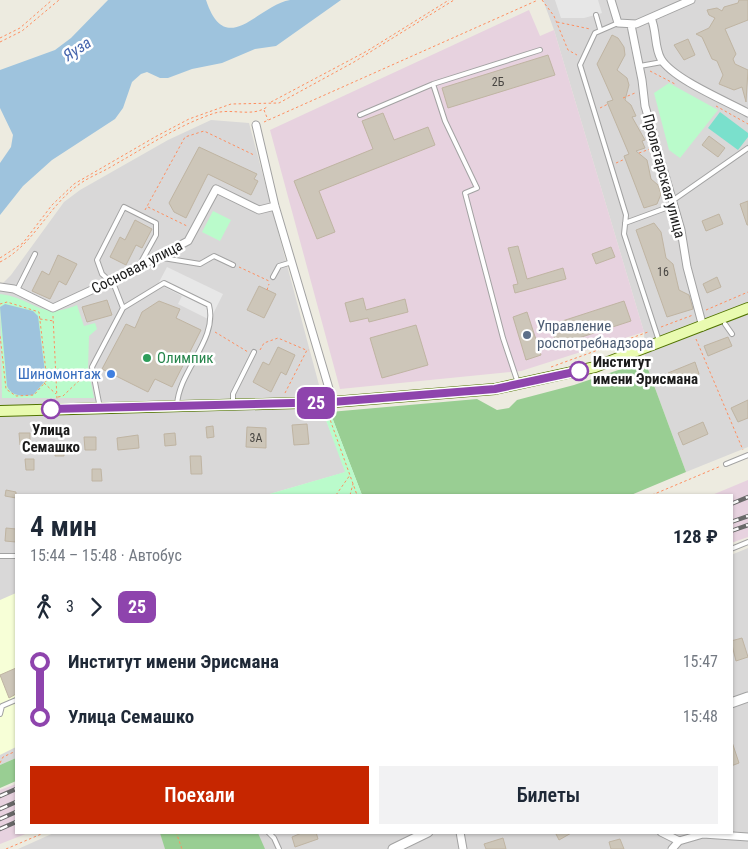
<!DOCTYPE html>
<html lang="ru">
<meta charset="utf-8">
<style>
body{margin:0;font-family:"Roboto Condensed",sans-serif;background:#f2f2f3;color:#1f2937;height:100vh;display:flex;flex-direction:column;font-size:19px;white-space:nowrap}
*{box-sizing:border-box;margin:0}
p{font-size:16px;color:#747a83}
.icon{flex:none;width:28px;height:28px;fill:none;stroke:currentColor;stroke-width:2;stroke-linecap:round;stroke-linejoin:round}
.map{position:relative;flex:1;overflow:hidden}
.sheet{position:absolute;left:15px;top:494px;width:718px;height:340px;display:flex;flex-direction:column;background:#fff;border-radius:0px;box-shadow:0 1px 4px #0004}
.sheet>*{flex:none}
.badge{padding:0 10px;border-radius:8px;font-size:18px;line-height:32px}
.map>.badge{position:absolute;translate:-50% -50%;box-shadow:0 0 0 2px #fff}
.legs{display:flex;align-items:center;gap:8px;height:55px;padding:0 15px;font-size:16px}
.legs p{margin-inline-start:auto}
.summary{display:flex;align-items:center;justify-content:space-between;height:85px;padding:0 15px}
h1{font-size:28px;font-weight:600;line-height:38px}
.primary-button{display:flex;gap:10px;margin-top:auto;padding:10px 15px}
.primary-button a{flex:1;height:58px;border-radius:0px;background:#c62600;color:#fff;font-size:20px;font-weight:600;line-height:58px;text-align:center}
.primary-button a+a{background:#f2f2f3;color:#1f2937}
ul{padding:0 15px;list-style:none}
li{display:flex;align-items:center;gap:18px;height:55px;font-size:19px}
li i{display:grid;place-items:center;width:8px;height:100%;margin:0 6px;background:currentColor}
li i::after{content:'';width:12px;height:12px;margin:-6px;border:4px solid;border-radius:50%;background:#fff}
li p{margin-inline-start:auto}
li:first-child i{background:linear-gradient(#0000 50%,currentColor 0)}
li:last-child i{background:linear-gradient(currentColor 50%,#0000 0)}
.map>svg:first-child{display:block}
.residential{fill:#d9d8d8}
.industrial{fill:#e7d2df}
.education{fill:#f7ffd7}
.forest{fill:#99ce93}
.park{fill:#bafbcb}
.pitch{fill:#7ae0cc}
.parking{fill:#e7e7e7}
.water{fill:#9ec3dd}
.building{fill:#cdc6b9;stroke:#bfb4a2}
.lines{fill:none;stroke-linecap:round;stroke-linejoin:round}
.service-casing{stroke:#a2a2a2;stroke-width:6}
.minor-casing{stroke:#a2a2a2;stroke-width:9}
.tertiary-casing{stroke:#a2a2a2;stroke-width:11}
.secondary-casing{stroke:#517301;stroke-width:12}
.path{stroke:#fe8f60;stroke-width:1;stroke-dasharray:2.5 2.5;stroke-linecap:butt}
.service{stroke:#fff;stroke-width:4}
.minor{stroke:#fff;stroke-width:7}
.tertiary{stroke:#fff;stroke-width:9}
.secondary{stroke:#e9fbb0;stroke-width:10}
.rail-casing{stroke:#696969;stroke-width:4.5}
.rail{stroke:#fff;stroke-width:2.5;stroke-dasharray:8;stroke-linecap:butt}
.line-1-casing{stroke:#fff;stroke-width:11}
.line-1{stroke:#8e44ad;stroke-width:8}
.service-dot{fill:#5c6f8a;stroke:#fff;stroke-width:2}
.leisure-dot{fill:#2e9e5b;stroke:#fff;stroke-width:2}
.stop-1-dot{fill:#fff;stroke:#8e44ad;stroke-width:2.5}
.shop-dot{fill:#3f7fe0;stroke:#fff;stroke-width:2}
.labels{text-anchor:middle;dominant-baseline:central;stroke-width:5;stroke-linejoin:round;paint-order:stroke}
.number-label{font-size:12px;fill:#484642}
.street-label{font-size:15px;fill:#1b1b1b;stroke:#fff}
.service-label{font-size:15px;fill:#4e5e75;stroke:#fff;text-anchor:start}
.leisure-label{font-size:15px;fill:#27864d;stroke:#fff;text-anchor:start}
.stop-label{font-size:15px;font-weight:bold;fill:#1b1b1b;stroke:#fff;text-anchor:start}
.shop-label{font-size:15px;fill:#366cbe;stroke:#fff;text-anchor:end}
.water-label{font-size:16px;font-style:italic;fill:#4665ad;stroke:#fff}
</style>
<div class="map">
<svg width="748" height="849" viewBox="0 0 748 849">
<rect width="100%" height="100%" fill="#edebe0"/>
<path class="residential" d="M 543,0 L 748,0 L 748,447 L 686,472 L 645,361 L 644,332 L 554,30 Z
M 211,120 L 249,123 L 319,385 L 323,412 L 346,472 L 266,495 L 16,495 L 16,758 L 0,765 L 0,286 L 11,275 L 64,202 L 80,190 L 168,140 Z
M 748,548 L 748,849 L 18,849 L 56,832 L 731,832 L 731,555 Z"/>
<path class="industrial" d="M 529,10 L 540,36 L 554,30 L 644,332 L 521,371 L 340,389 L 270,130 Z
M 748,480 L 748,537 L 731,543 L 731,495 L 712,495 Z
M 16,784 L 16,832 L 28,833 L 0,844 L 0,790 Z"/>
<path class="education" d="M 16,593 L 16,747 L 0,755 L 0,600 Z"/>
<path class="forest" d="M 645,361 L 686,472 L 631,495 L 362,495 L 330,412 L 477,399 L 497,410 L 509,408 L 517,400 L 574,385 Z
M 16,758 L 16,781 L 0,788 L 0,765 Z
M 160,833 L 258,833 L 265,849 L 165,849 Z"/>
<path class="park" d="M 669,83 L 718,110 L 680,158 L 669,150 L 654,93 Z
M 213,211 L 231,220 L 220,241 L 202,232 Z
M 0,294 C 34,298 40,321 77,305 L 84,326 L 95,323 L 97,329 L 89,336 L 88,368 L 94,398 L 2,398 Z
M 323,412 L 330,412 L 362,495 L 266,495 L 345,472 Z"/>
<path class="pitch" d="M 720,112 L 748,133 L 748,137 L 738,150 L 708,128 Z"/>
<path class="parking" d="M 555,0 L 598,0 L 602,13 L 584,18 L 561,18 Z
M 167,267 L 223,294 L 210,320 L 178,304 L 182,296 L 158,284 Z"/>
<path class="water" d="M 108,0 L 206,0 C 226,60 258,5 290,0 C 307,0 325,0 341,0 L 276,46 L 255,49 L 222,63 L 192,69 L 168,78 L 160,78 L 147,72 L 141,74 L 132,82 L 123,108 L 115,119 L 52,160 L 23,186 L 0,215 L 0,163 L 11,147 L 13,135 L 0,108 L 0,70 L 55,50 L 71,38 Z
M 5,304 L 33,311 L 38,316 L 46,380 L 33,395 C 22,396 12,397 7,386 L 0,307 Z"/>
<path class="building" d="M 739,0 L 748,0 L 748,20 L 725,29 L 736,54 L 733,59 L 735,64 L 748,70 L 746,102 L 742,87 L 734,90 L 719,84 L 723,75 L 717,61 L 712,59 L 702,37 L 696,34 L 709,28 L 715,18 L 709,15 L 707,10 L 717,8 L 722,11 L 724,7 L 738,3 Z
M 612,35 L 618,38 L 624,47 L 625,55 L 617,70 L 627,78 L 629,85 L 625,100 L 631,105 L 636,116 L 632,117 L 645,140 L 642,141 L 645,148 L 636,151 L 647,160 L 651,179 L 658,185 L 661,194 L 657,204 L 644,208 L 624,156 L 629,154 L 607,102 L 613,100 L 597,64 Z
M 688,39 L 695,55 L 684,60 L 674,45 Z
M 548,55 L 555,75 L 448,108 L 442,88 Z
M 383,113 L 394,140 L 428,127 L 435,145 L 319,191 L 335,232 L 317,239 L 294,181 L 373,149 L 362,121 Z
M 709,136 L 725,148 L 718,157 L 702,145 Z
M 199,147 L 257,174 L 254,179 L 258,181 L 251,195 L 208,174 L 186,218 L 174,212 L 169,203 Z
M 748,201 L 748,225 L 747,225 L 740,204 Z
M 719,214 L 723,224 L 706,231 L 702,221 Z
M 135,220 L 152,229 L 142,248 L 136,245 L 126,265 L 110,257 L 120,237 L 125,240 Z
M 654,223 L 661,232 L 666,258 L 673,264 L 679,290 L 689,295 L 693,309 L 667,317 L 636,230 Z
M 518,246 L 527,279 L 563,268 L 566,279 L 515,293 L 513,285 L 518,284 L 508,248 Z
M 611,247 L 615,257 L 596,264 L 592,254 Z
M 58,255 L 77,264 L 66,285 L 59,281 L 50,299 L 32,291 L 42,271 L 49,275 Z
M 717,277 L 721,287 L 707,293 L 703,284 Z
M 259,286 L 276,294 L 264,318 L 247,310 Z
M 363,298 L 366,310 L 405,299 L 408,312 L 369,322 L 368,318 L 350,322 L 345,303 Z
M 107,300 L 112,315 L 87,322 L 82,307 Z
M 159,301 L 180,309 L 176,318 L 201,330 L 172,387 L 155,379 L 148,392 L 102,369 L 126,324 L 135,328 L 142,312 Z
M 624,301 L 631,321 L 557,345 L 550,325 Z
M 527,312 L 541,355 L 526,360 L 513,317 Z
M 416,325 L 428,365 L 382,378 L 370,338 Z
M 728,337 L 732,346 L 708,356 L 704,346 Z
M 278,347 L 295,355 L 286,375 L 281,372 L 271,392 L 253,382 L 263,362 L 269,365 Z
M 695,362 L 699,374 L 673,384 L 668,373 Z
M 748,400 L 748,418 L 738,422 L 731,408 Z
M 703,422 L 708,434 L 683,445 L 678,433 Z
M 307,424 L 309,444 L 294,445 L 292,425 Z
M 213,426 L 214,437 L 207,438 L 206,427 Z
M 247,427 L 266,428 L 266,448 L 246,447 Z
M 19,433 L 30,433 L 30,444 L 20,445 Z
M 175,433 L 176,445 L 165,446 L 164,434 Z
M 138,435 L 139,448 L 118,450 L 117,438 Z
M 84,437 L 96,437 L 96,450 L 85,450 Z
M 55,443 L 64,443 L 64,456 L 55,456 Z
M 190,456 L 201,456 L 202,474 L 191,474 Z
M 25,459 L 34,459 L 34,470 L 26,470 Z
M 92,469 L 101,469 L 102,481 L 92,481 Z
M 6,490 L 16,492 L 16,498 L 5,496 Z
M 6,528 L 16,529 L 16,542 L 5,541 Z
M 742,638 L 748,657 L 736,661 L 731,641 Z
M 16,668 L 16,694 L 9,698 L 0,675 Z
M 732,742 L 739,763 L 731,766 L 731,743 Z
M 304,832 L 316,832 L 318,839 L 295,847 L 292,837 Z
M 555,832 L 573,832 L 559,840 Z
M 503,838 L 506,849 L 486,849 L 484,844 Z
M 620,839 L 624,849 L 611,849 L 609,842 Z"/>
<g class="lines">
<defs>
<path id="service" d="M 596,15 L 600,29
M 618,23 L 595,33 L 580,65 L 626,215 L 624,234 L 659,341
M 640,66 L 662,62
M 433,84 L 540,50
M 360,115 L 433,84 L 445,121 L 477,188 L 465,193 L 503,338 L 518,383
M 672,201 L 748,148
M 625,223 L 674,205
M 157,257 L 200,264 L 214,256 L 233,265
M 273,277 L 279,266 L 292,262
M 17,290 L 35,254
M 123,308 L 164,283 L 209,305 C 218,340 179,370 177,405
M 725,324 L 732,334
M 233,404 L 233,394 L 254,352
M 100,408 L 92,367 L 123,308 L 114,285 L 102,274 L 97,260 L 124,207 L 156,223 L 156,235 L 140,264
M 726,464 L 748,455
M 731,549 L 748,542
M 0,556 L 16,556
M 0,714 L 2,706 L 16,700
M 268,832 L 274,838 L 279,849"/>
<path id="minor" d="M 611,0 L 618,23 L 636,24 L 691,0
M 651,18 C 657,31 654,47 661,59 C 673,79 726,101 748,113
M 631,25 L 642,80 L 645,106 L 681,230 L 687,267 L 703,327
M 256,125 L 275,206 L 333,402
M 0,287 L 14,289 L 53,308 L 111,281 L 188,241 L 216,189 L 259,210 L 275,206
M 460,832 L 463,849
M 661,832 L 679,841
M 679,841 L 703,834 L 748,837
M 672,849 L 679,841"/>
<path id="tertiary" d="M 731,703 L 748,697
M 393,849 L 428,832"/>
<path id="secondary" d="M 0,411 L 333,402 L 495,389 L 595,367 L 748,308"/>
</defs>
<use href="#service" class="service-casing"/>
<use href="#minor" class="minor-casing"/>
<use href="#tertiary" class="tertiary-casing"/>
<use href="#secondary" class="secondary-casing"/>
<path class="path" d="M 542,0 L 554,16 L 568,50 L 577,55
M 557,22 L 590,29
M 0,38 L 20,28 L 52,0
M 0,42 L 22,31 L 59,0
M 650,71 L 675,84
M 623,98 L 635,93
M 271,102 L 367,51 L 449,0
M 716,106 L 748,124
M 600,108 L 608,104
M 264,110 L 268,120
M 264,122 L 538,0
M 639,153 L 650,149
M 616,163 L 625,159
M 148,207 L 187,226
M 145,210 L 185,137 L 204,131 L 254,155
M 0,258 L 23,243 L 52,205 L 74,184 L 155,137 L 189,119 L 231,104 L 279,103 L 354,62 L 454,0
M 0,262 C 35,244 48,205 81,183 C 91,176 103,172 114,165 C 146,147 177,126 212,114 C 230,107 251,118 267,107
M 239,267 L 269,281
M 267,290 L 269,284
M 0,304 L 7,302 L 39,312 L 47,380 L 34,395 L 16,396 L 6,389 L 0,335
M 706,310 L 748,292
M 53,316 L 57,399
M 40,319 L 54,321
M 661,327 L 693,315
M 215,332 L 248,352
M 696,339 L 743,450
M 260,350 L 264,343 L 278,338 L 306,350
M 551,367 L 648,332
M 44,383 L 56,394
M 285,393 L 307,350 L 309,350
M 58,397 L 63,396 L 87,373
M 327,411 L 357,495
M 336,495 L 350,475
M 350,495 L 353,484
M 652,495 L 721,466
M 0,763 L 3,757 L 16,751
M 176,832 L 182,849
M 6,849 L 46,832"/>
<use href="#service" class="service"/>
<use href="#minor" class="minor"/>
<use href="#tertiary" class="tertiary"/>
<use href="#secondary" class="secondary"/>
<defs>
<path id="rail" d="M 731,504 L 748,497
M 731,522 L 748,516
M 731,531 L 748,525
M 0,796 L 16,789
M 0,809 L 16,802
M 0,819 L 16,812
M 0,829 L 16,822"/>
</defs>
<use href="#rail" class="rail-casing"/>
<use href="#rail" class="rail"/>
</g>
<g class="lines">
<defs>
<path id="line-1" d="M 51,409 L 332,402 L 495,389 L 579,371"/>
</defs>
<use href="#line-1" class="line-1-casing"/>
<use href="#line-1" class="line-1"/>
</g>
<circle class="service-dot" cx="527" cy="335" r="5"/>
<circle class="leisure-dot" cx="147" cy="358" r="5"/>
<g class="stop-1-dot">
<circle cx="579" cy="371" r="9"/>
<circle cx="51" cy="409" r="9"/>
</g>
<circle class="shop-dot" cx="111" cy="374" r="5"/>
<g class="labels">
<g class="number-label">
<text x="498" y="82">2Б</text>
<text x="663" y="272">16</text>
<text x="256" y="438">3А</text>
</g>
<g class="street-label">
<text transform="translate(664 176) rotate(75)">Пролетарская улица</text>
<text transform="translate(137 267) rotate(-27)">Сосновая улица</text>
</g>
<g class="service-label">
<text x="537" y="326">Управление<tspan x="537" dy="17">роспотребнадзора</tspan></text>
</g>
<g class="leisure-label">
<text x="157" y="358">Олимпик</text>
</g>
<g class="stop-label">
<text x="593" y="362">Институт<tspan x="593" dy="17">имени Эрисмана</tspan></text>
<text x="51" y="430" text-anchor="middle">Улица<tspan x="51" dy="17">Семашко</tspan></text>
</g>
<g class="shop-label">
<text x="101" y="374">Шиномонтаж</text>
</g>
<g class="water-label">
<text transform="translate(77 49) rotate(-34)">Яуза</text>
</g>
</g>
</svg>
<b class="badge" style="left:316px;top:403px;background:#8e44ad;color:#fff">25</b>
<section class="sheet">
<div class="summary"><div><h1>4 мин</h1><p>15:44 – 15:48 · Автобус</p></div><b>128 ₽</b></div>
<div class="legs"><svg class="icon" aria-label="walk" viewBox="0 0 24 24"><circle cx="13" cy="4" r="2"/><path d="M13 8l-2 6 4 7M11 14l-3 7M7 12l3-4h3l4 4"/></svg>3<svg class="icon" aria-label="forward" viewBox="0 0 24 24"><path d="M9 5l7 7-7 7"/></svg><b class="badge" style="background:#8e44ad;color:#fff">25</b></div>
<ul>
<li><i style="color:#8e44ad"></i><b>Институт имени Эрисмана</b><p>15:47</p></li>
<li><i style="color:#8e44ad"></i><b>Улица Семашко</b><p>15:48</p></li>
</ul>
<div class="primary-button"><a>Поехали</a><a>Билеты</a></div>
</section>
</div>
